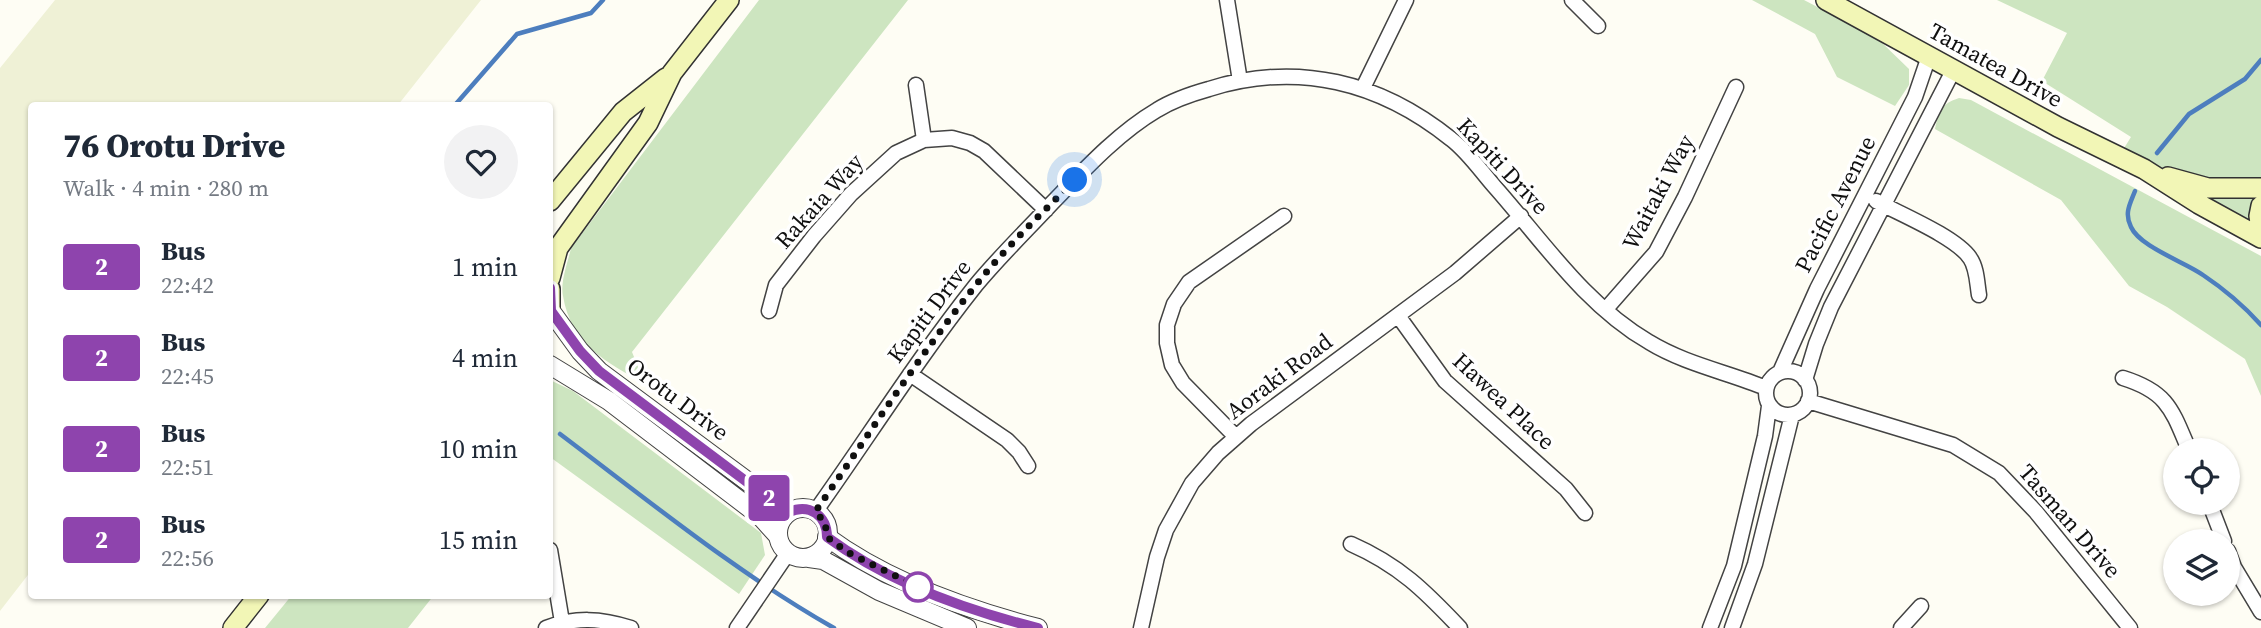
<!DOCTYPE html>
<meta charset="utf-8">
<style>
body{margin:0;font-family:"Source Serif 4",serif;background:#f2f2f3;color:#1f2937;height:100vh;display:flex;flex-direction:column;font-size:26px;white-space:nowrap}
*{box-sizing:border-box;margin:0}
p{font-size:23px;color:#747a83}
.icon{flex:none;width:38px;height:38px;fill:none;stroke:currentColor;stroke-width:2;stroke-linecap:round;stroke-linejoin:round}
.map{position:relative;flex:1;overflow:hidden}
.details{position:absolute;left:28px;top:102px;width:525px;height:497px;display:flex;flex-direction:column;background:#fff;border-radius:7px;box-shadow:0 2px 5px #0004}
.details>*{flex:none}
.badge{padding:0 14px;border-radius:5px;font-size:24px;line-height:46px}
.fabs{position:absolute;left:2163px;top:438px;display:grid;gap:14px}
.fabs a{display:grid;place-items:center;width:77px;height:77px;border-radius:50%;background:#fff;box-shadow:0 2px 5px #0004;font-size:35px}
.you{position:absolute;width:35px;height:35px;margin:-18px;border:5px solid #fff;border-radius:50%;background:#1a73e8;box-shadow:0 0 0 10px #1a73e833}
.map>.badge{position:absolute;translate:-50% -50%;box-shadow:0 0 0 4px #fff}
.round{display:grid;place-items:center;flex:none;width:74px;height:74px;border-radius:37px;background:#f2f2f3}
.summary{display:flex;align-items:center;justify-content:space-between;height:119px;padding:0 35px}
h1{font-size:33px;font-weight:800;line-height:52px}
ul{padding:0;list-style:none}
li{display:flex;align-items:center;gap:21px;height:91px;padding:0 35px}
li div{flex:1}
li b{display:block;font-size:26px}
li em{font-style:normal}
li .badge{min-width:77px;font-weight:700;text-align:center}
.map>svg:first-child{display:block}
.farmland{fill:#eff1d6}
.green{fill:#cde5c0}
.lines{fill:none;stroke-linecap:round;stroke-linejoin:round}
.stream{stroke:#4d7ebe;stroke-width:4.5}
.minor-casing{stroke:#434343;stroke-width:17}
.tertiary-casing{stroke:#434343;stroke-width:20}
.secondary-casing{stroke:#323232;stroke-width:22}
.minor{stroke:#fff;stroke-width:14}
.tertiary{stroke:#fff;stroke-width:18}
.secondary{stroke:#f2f6b6;stroke-width:19}
.line-casing{stroke:#fff;stroke-width:16}
.line{stroke:#8e44ad;stroke-width:10}
.walk{stroke:#101010;stroke-width:7;stroke-dasharray:0 12.6}
.stop-dot{fill:#fff;stroke:#8e44ad;stroke-width:3.5}
.labels{text-anchor:middle;dominant-baseline:central;stroke-width:7;stroke-linejoin:round;paint-order:stroke}
.street-label{font-size:23px;fill:#101010;stroke:#fff}
</style>
<div class="map">
<svg width="2261" height="628" viewBox="0 0 2261 628">
<rect width="100%" height="100%" fill="#fefdf4"/>
<path class="farmland" d="M 55,0 L 481,0 L 398,105 L 32,105 L 31,571 L 0,611 L 0,68 Z"/>
<path class="green" d="M 759,0 L 908,0 L 632,352 L 645,384 C 606,362 571,344 563,296 C 560,282 568,262 571,248 Z
M 1752,0 L 1804,0 L 1877,38 L 1909,69 L 1909,85 L 1895,106 L 1837,77 L 1815,34 Z
M 1997,0 L 2261,0 L 2261,184 L 2171,177 L 2121,153 L 2131,137 L 2042,81 L 2067,33 Z
M 1959,98 L 1971,100 L 2261,256 L 2261,396 L 2245,359 L 2167,307 L 2129,286 L 2061,200 L 1935,129 C 1939,111 1941,104 1959,98 Z
M 2258,195 L 2254,203 L 2253,223 L 2210,204 L 2206,196 Z
M 550,380 L 573,391 L 761,533 L 765,555 L 739,594 L 550,457 Z
M 292,595 L 434,595 L 408,628 L 265,628 Z"/>
<g class="lines">
<path class="stream" d="M 455,105 L 517,34 L 591,13 L 603,0
M 2157,153 L 2189,114 L 2245,79 L 2261,60
M 2135,191 C 2130,204 2124,213 2131,227 C 2140,247 2185,262 2203,275 C 2224,289 2244,306 2261,325
M 560,434 C 649,501 737,573 834,628"/>
<defs>
<path id="minor" d="M 1227,0 L 1240,81
M 1572,0 L 1598,26
M 916,85 L 924,140
M 1363,88 L 1406,0
M 1876,201 C 1900,214 1956,237 1970,258 C 1977,268 1977,283 1979,295
M 1606,309 L 1656,252 L 1685,197 L 1736,87
M 769,311 L 776,285 L 814,236 L 851,194 L 896,153 L 924,140 L 952,138 L 970,143 L 984,151 L 1046,210
M 1399,317 L 1445,381 L 1566,489 L 1585,513
M1766 393a22 22 0 1 1 44 0a22 22 0 1 1-44 0Z
M 1780,372 L 1817,289 L 1915,97 L 1929,56
M 910,374 L 1007,440 L 1019,452 L 1028,466
M 2123,378 C 2168,392 2172,410 2189,450
M 1805,380 L 1816,344 L 1831,307 L 1954,69
M 1808,401 L 1953,445 L 1999,473 L 2036,512 L 2130,628
M 1236,437 L 1183,383 L 1172,365 L 1167,343 L 1167,325 L 1174,304 L 1189,282 L 1284,216
M 2209,502 L 2224,541
M 815,512 C 869,436 918,358 976,285 C 1000,256 1027,230 1053,202 C 1084,170 1118,133 1157,110 C 1173,100 1191,94 1209,89 C 1298,61 1380,82 1451,139 C 1468,152 1480,170 1494,186 C 1542,240 1585,305 1649,342 C 1685,364 1727,372 1766,388
M 1351,544 C 1399,565 1425,591 1460,628
M 550,550 L 562,622
M 2228,551 L 2234,567 L 2261,612
M 546,628 C 575,617 601,618 631,628
M 737,628 L 788,553
M 1141,628 L 1157,557 L 1166,530 L 1192,483 L 1218,453 L 1251,424 L 1455,273 L 1521,216
M 1710,628 L 1734,566 L 1765,436 L 1769,406
M 1732,628 L 1755,564 L 1792,415
M 1901,628 L 1921,606"/>
<path id="tertiary" d="M 551,311 L 580,351 L 599,371 L 789,512
M 550,365 L 609,401 L 760,516 L 778,536
M778 533a25 25 0 1 1 50 0a25 25 0 1 1-50 0Z
M 827,537 C 888,582 965,609 1038,628
M 809,558 L 823,560 L 879,591 L 967,628"/>
<path id="secondary" d="M 1826,0 L 2058,127 L 2144,169 L 2199,204 L 2261,238
M 2168,177 L 2208,188 L 2261,188
M 550,201 L 623,112 L 666,78
M 2261,206 L 2259,216 L 2261,230
M 550,278 L 558,248 L 648,123 L 672,73 L 729,0
M 550,289 L 550,316
M 233,628 L 259,595"/>
</defs>
<use href="#minor" class="minor-casing"/>
<use href="#tertiary" class="tertiary-casing"/>
<use href="#secondary" class="secondary-casing"/>
<use href="#minor" class="minor"/>
<use href="#tertiary" class="tertiary"/>
<use href="#secondary" class="secondary"/>
</g>
<g class="lines">
<defs>
<path id="line" d="M 550,288 L 551,311 L 580,351 L 599,371 L 771,500 L 789,512 C 810,503 827,516 827,537 C 888,582 965,610 1038,628"/>
</defs>
<use href="#line" class="line-casing"/>
<use href="#line" class="line"/>
<path class="walk" d="M 918,587 L 847,552 L 827,537 L 825,522 L 815,512 C 868,436 918,357 976,285 C 1006,247 1041,214 1075,180"/>
</g>
<circle class="stop-dot" cx="918" cy="587" r="14"/>
<g class="labels">
<g class="street-label">
<text transform="translate(1996 65) rotate(29)">Tamatea Drive</text>
<text transform="translate(1503 166) rotate(47)">Kapiti Drive</text>
<text transform="translate(1658 192) rotate(-62)">Waitaki Way</text>
<text transform="translate(819 201) rotate(-48)">Rakaia Way</text>
<text transform="translate(1835 204) rotate(-63)">Pacific Avenue</text>
<text transform="translate(929 311) rotate(-53)">Kapiti Drive</text>
<text transform="translate(1279 376) rotate(-37)">Aoraki Road</text>
<text transform="translate(678 399) rotate(37)">Orotu Drive</text>
<text transform="translate(1504 401) rotate(43)">Hawea Place</text>
<text transform="translate(2070 521) rotate(49)">Tasman Drive</text>
</g>
</g>
</svg>
<div class="fabs">
<a><svg class="icon" aria-label="locate" viewBox="0 0 24 24"><circle cx="12" cy="12" r="6"/><path d="M12 2v4M12 18v4M2 12h4M18 12h4"/></svg></a>
<a><svg class="icon" aria-label="layers" viewBox="0 0 24 24"><path d="M12 4l9 5-9 5-9-5zM3 14l9 5 9-5"/></svg></a>
</div>
<div class="you" style="left:1075px;top:180px"></div>
<b class="badge" style="left:769px;top:498px;background:#8e44ad;color:#fff">2</b>
<section class="details">
<div class="summary"><div><h1>76 Orotu Drive</h1><p>Walk · 4 min · 280 m</p></div><a class="round"><svg class="icon" aria-label="heart" viewBox="0 0 24 24"><path d="M12 20l-8-8c-3-5 5-10 8-4 3-6 11-1 8 4z"/></svg></a></div>
<ul>
<li><span class="badge" style="background:#8e44ad;color:#fff">2</span><div><b>Bus</b><p>22:42</p></div><em>1 min</em></li>
<li><span class="badge" style="background:#8e44ad;color:#fff">2</span><div><b>Bus</b><p>22:45</p></div><em>4 min</em></li>
<li><span class="badge" style="background:#8e44ad;color:#fff">2</span><div><b>Bus</b><p>22:51</p></div><em>10 min</em></li>
<li><span class="badge" style="background:#8e44ad;color:#fff">2</span><div><b>Bus</b><p>22:56</p></div><em>15 min</em></li>
</ul>
</section>
</div>
